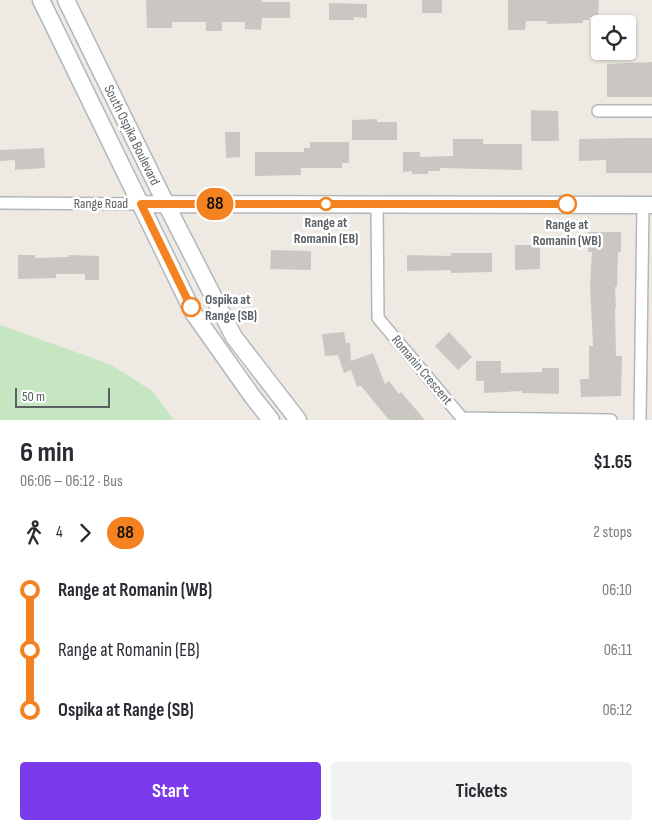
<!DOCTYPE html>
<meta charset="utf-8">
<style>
body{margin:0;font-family:"Sofia Sans Condensed",sans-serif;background:#f2f2f3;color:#2b2b33;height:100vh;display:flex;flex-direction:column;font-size:19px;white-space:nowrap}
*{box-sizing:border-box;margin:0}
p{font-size:16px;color:#7c7c81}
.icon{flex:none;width:28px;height:28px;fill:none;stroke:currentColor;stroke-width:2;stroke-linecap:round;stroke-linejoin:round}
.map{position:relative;height:420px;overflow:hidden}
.panel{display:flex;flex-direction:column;background:#fff;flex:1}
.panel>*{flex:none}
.badge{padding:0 10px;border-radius:16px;font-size:18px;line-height:32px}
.buttons{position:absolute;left:591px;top:15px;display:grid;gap:10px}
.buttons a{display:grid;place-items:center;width:45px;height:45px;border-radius:5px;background:#fff;box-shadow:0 1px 4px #0004;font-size:25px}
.scale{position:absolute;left:15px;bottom:12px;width:95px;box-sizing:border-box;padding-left:5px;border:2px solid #5b6064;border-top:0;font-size:14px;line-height:18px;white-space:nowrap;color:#5b6064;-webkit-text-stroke:4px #fff;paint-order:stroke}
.map>.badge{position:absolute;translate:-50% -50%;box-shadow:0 0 0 2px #fff}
.legs{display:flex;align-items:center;gap:8px;height:55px;padding:0 20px;font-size:16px}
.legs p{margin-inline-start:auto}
.summary{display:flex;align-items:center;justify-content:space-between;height:85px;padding:0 20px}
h1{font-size:28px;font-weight:700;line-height:38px}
.button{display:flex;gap:10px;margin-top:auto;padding:10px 20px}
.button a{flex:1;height:58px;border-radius:5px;background:#7c3aed;color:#fff;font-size:20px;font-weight:700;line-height:58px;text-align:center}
.button a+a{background:#f2f2f3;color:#2b2b33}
ul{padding:0 20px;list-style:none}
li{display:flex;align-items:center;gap:18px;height:60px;font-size:19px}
li i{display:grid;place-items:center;width:8px;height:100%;margin:0 6px;background:currentColor}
li i::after{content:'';width:12px;height:12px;margin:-6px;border:4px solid;border-radius:50%;background:#fff}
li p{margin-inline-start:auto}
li:first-child i{background:linear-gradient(#0000 50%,currentColor 0)}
li:last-child i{background:linear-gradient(currentColor 50%,#0000 0)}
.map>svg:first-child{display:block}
.green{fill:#c6e5c1}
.building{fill:#cac7c3}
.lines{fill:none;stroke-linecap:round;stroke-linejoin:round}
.street-casing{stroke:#b4b7ba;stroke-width:14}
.secondary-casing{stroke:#b2b7bb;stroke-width:19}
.street{stroke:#fff;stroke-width:11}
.secondary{stroke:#fff;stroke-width:16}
.line-1-casing{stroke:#fff;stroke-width:11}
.line-1{stroke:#f58220;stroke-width:8}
.stop-1-dot{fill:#fff;stroke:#f58220;stroke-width:2.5}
.labels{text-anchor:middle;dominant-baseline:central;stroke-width:5;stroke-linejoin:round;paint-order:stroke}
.street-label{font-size:14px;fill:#5b6064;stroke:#fff}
.stop-label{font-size:14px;font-weight:bold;fill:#5b6064;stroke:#fff}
</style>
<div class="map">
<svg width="652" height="420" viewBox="0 0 652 420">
<rect width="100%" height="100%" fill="#eeeae3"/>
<path class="green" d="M 0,325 L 112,365 L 152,391 L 174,420 L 0,420 Z"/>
<path class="building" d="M 146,0 L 262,0 L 262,2 L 290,2 L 290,18 L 262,18 L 261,30 L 245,29 L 245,22 L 222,22 L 222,31 L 206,31 L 206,22 L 172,22 L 172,28 L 147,28 Z
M 422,0 L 442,0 L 442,13 L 422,13 Z
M 508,0 L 599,0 L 598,17 L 589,17 L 589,20 L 583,20 L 583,23 L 547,24 L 547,21 L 526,21 L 525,30 L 508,30 Z
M 329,3 L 367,4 L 367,18 L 354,17 L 354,20 L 329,20 Z
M 652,62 L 652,97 L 607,97 L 607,64 Z
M 531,110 L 558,111 L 559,141 L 531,141 Z
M 377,119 L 377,122 L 397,122 L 397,140 L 352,140 L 352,120 Z
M 225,132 L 240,132 L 240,157 L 226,158 Z
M 628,138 L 652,138 L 652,173 L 606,173 L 606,160 L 579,161 L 579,139 Z
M 453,139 L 483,139 L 483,144 L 522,144 L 522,170 L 440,168 L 440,171 L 428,171 L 428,174 L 412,174 L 412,171 L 403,172 L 403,152 L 420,152 L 420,157 L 453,156 Z
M 310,142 L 349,142 L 349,163 L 342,163 L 342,168 L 301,168 L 301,175 L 255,176 L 255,152 L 304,152 L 304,148 L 310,148 Z
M 44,148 L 45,168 L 15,170 L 15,160 L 0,161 L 0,150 Z
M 588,232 L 621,232 L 621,252 L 618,252 L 617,287 L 615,287 L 616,308 L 615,308 L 616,356 L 622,356 L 621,396 L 581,397 L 580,379 L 589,379 L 589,346 L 593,346 L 590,286 L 592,252 L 588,252 Z
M 515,245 L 540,245 L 540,269 L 515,270 Z
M 271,250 L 311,251 L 311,270 L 270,269 Z
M 451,253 L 492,253 L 492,272 L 451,273 L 451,270 L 407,271 L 407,255 L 451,256 Z
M 18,255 L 35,255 L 35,258 L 69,257 L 69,255 L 99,256 L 99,280 L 85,280 L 85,274 L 56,274 L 56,278 L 18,279 Z
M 344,332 L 346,343 L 350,343 L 351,361 L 373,353 L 385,384 L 389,381 L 399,394 L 401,392 L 425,420 L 389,420 L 361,386 L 357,387 L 351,370 L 344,373 L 338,355 L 325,356 L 322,334 Z
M 449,332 L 472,357 L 458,370 L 435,346 Z
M 476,361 L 501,361 L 501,373 L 542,372 L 542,368 L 559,368 L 559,394 L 522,393 L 522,391 L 484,393 L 484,381 L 476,381 Z"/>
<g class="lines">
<defs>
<path id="street" d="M 598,111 L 652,111
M 0,203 L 141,204
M 377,204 L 378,318 L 462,418 L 611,420
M 640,420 L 643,205"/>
<path id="secondary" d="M 41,0 L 194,314 L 252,396 L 271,420
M 66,0 L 166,204 L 234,337 L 298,420
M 141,204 L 652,205"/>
</defs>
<use href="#street" class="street-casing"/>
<use href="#secondary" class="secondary-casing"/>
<use href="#street" class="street"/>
<use href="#secondary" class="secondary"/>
</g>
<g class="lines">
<defs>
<path id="line-1" d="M 191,307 L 141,204 L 567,204"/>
</defs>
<use href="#line-1" class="line-1-casing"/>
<use href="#line-1" class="line-1"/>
</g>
<g class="stop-1-dot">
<circle cx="326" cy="204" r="6"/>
<circle cx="567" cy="204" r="9"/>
<circle cx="191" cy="307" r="9"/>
</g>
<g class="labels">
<g class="street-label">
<text transform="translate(132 135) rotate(64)">South Ospika Boulevard</text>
<text x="101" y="203">Range Road</text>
<text transform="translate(422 370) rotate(50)">Romanin Crescent</text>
</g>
<g class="stop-label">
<text x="326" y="222">Range at<tspan x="326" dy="16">Romanin (EB)</tspan></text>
<text x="567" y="224">Range at<tspan x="567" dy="16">Romanin (WB)</tspan></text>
<text x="205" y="299" text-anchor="start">Ospika at<tspan x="205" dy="16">Range (SB)</tspan></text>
</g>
</g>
</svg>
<div class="buttons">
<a><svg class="icon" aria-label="locate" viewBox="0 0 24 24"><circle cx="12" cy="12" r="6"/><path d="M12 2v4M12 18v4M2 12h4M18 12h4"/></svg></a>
</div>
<div class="scale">50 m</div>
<b class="badge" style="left:215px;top:204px;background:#f58220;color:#111">88</b>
</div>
<section class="panel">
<div class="summary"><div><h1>6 min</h1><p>06:06 – 06:12 · Bus</p></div><b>$1.65</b></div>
<div class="legs"><svg class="icon" aria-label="walk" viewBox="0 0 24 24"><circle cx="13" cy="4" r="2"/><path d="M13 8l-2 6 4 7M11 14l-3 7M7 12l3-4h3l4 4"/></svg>4<svg class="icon" aria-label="forward" viewBox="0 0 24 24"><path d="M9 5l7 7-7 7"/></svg><b class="badge" style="background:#f58220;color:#111">88</b><p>2 stops</p></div>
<ul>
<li><i style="color:#f58220"></i><b>Range at Romanin (WB)</b><p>06:10</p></li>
<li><i style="color:#f58220"></i><span>Range at Romanin (EB)</span><p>06:11</p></li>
<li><i style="color:#f58220"></i><b>Ospika at Range (SB)</b><p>06:12</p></li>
</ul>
<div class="button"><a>Start</a><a>Tickets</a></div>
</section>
